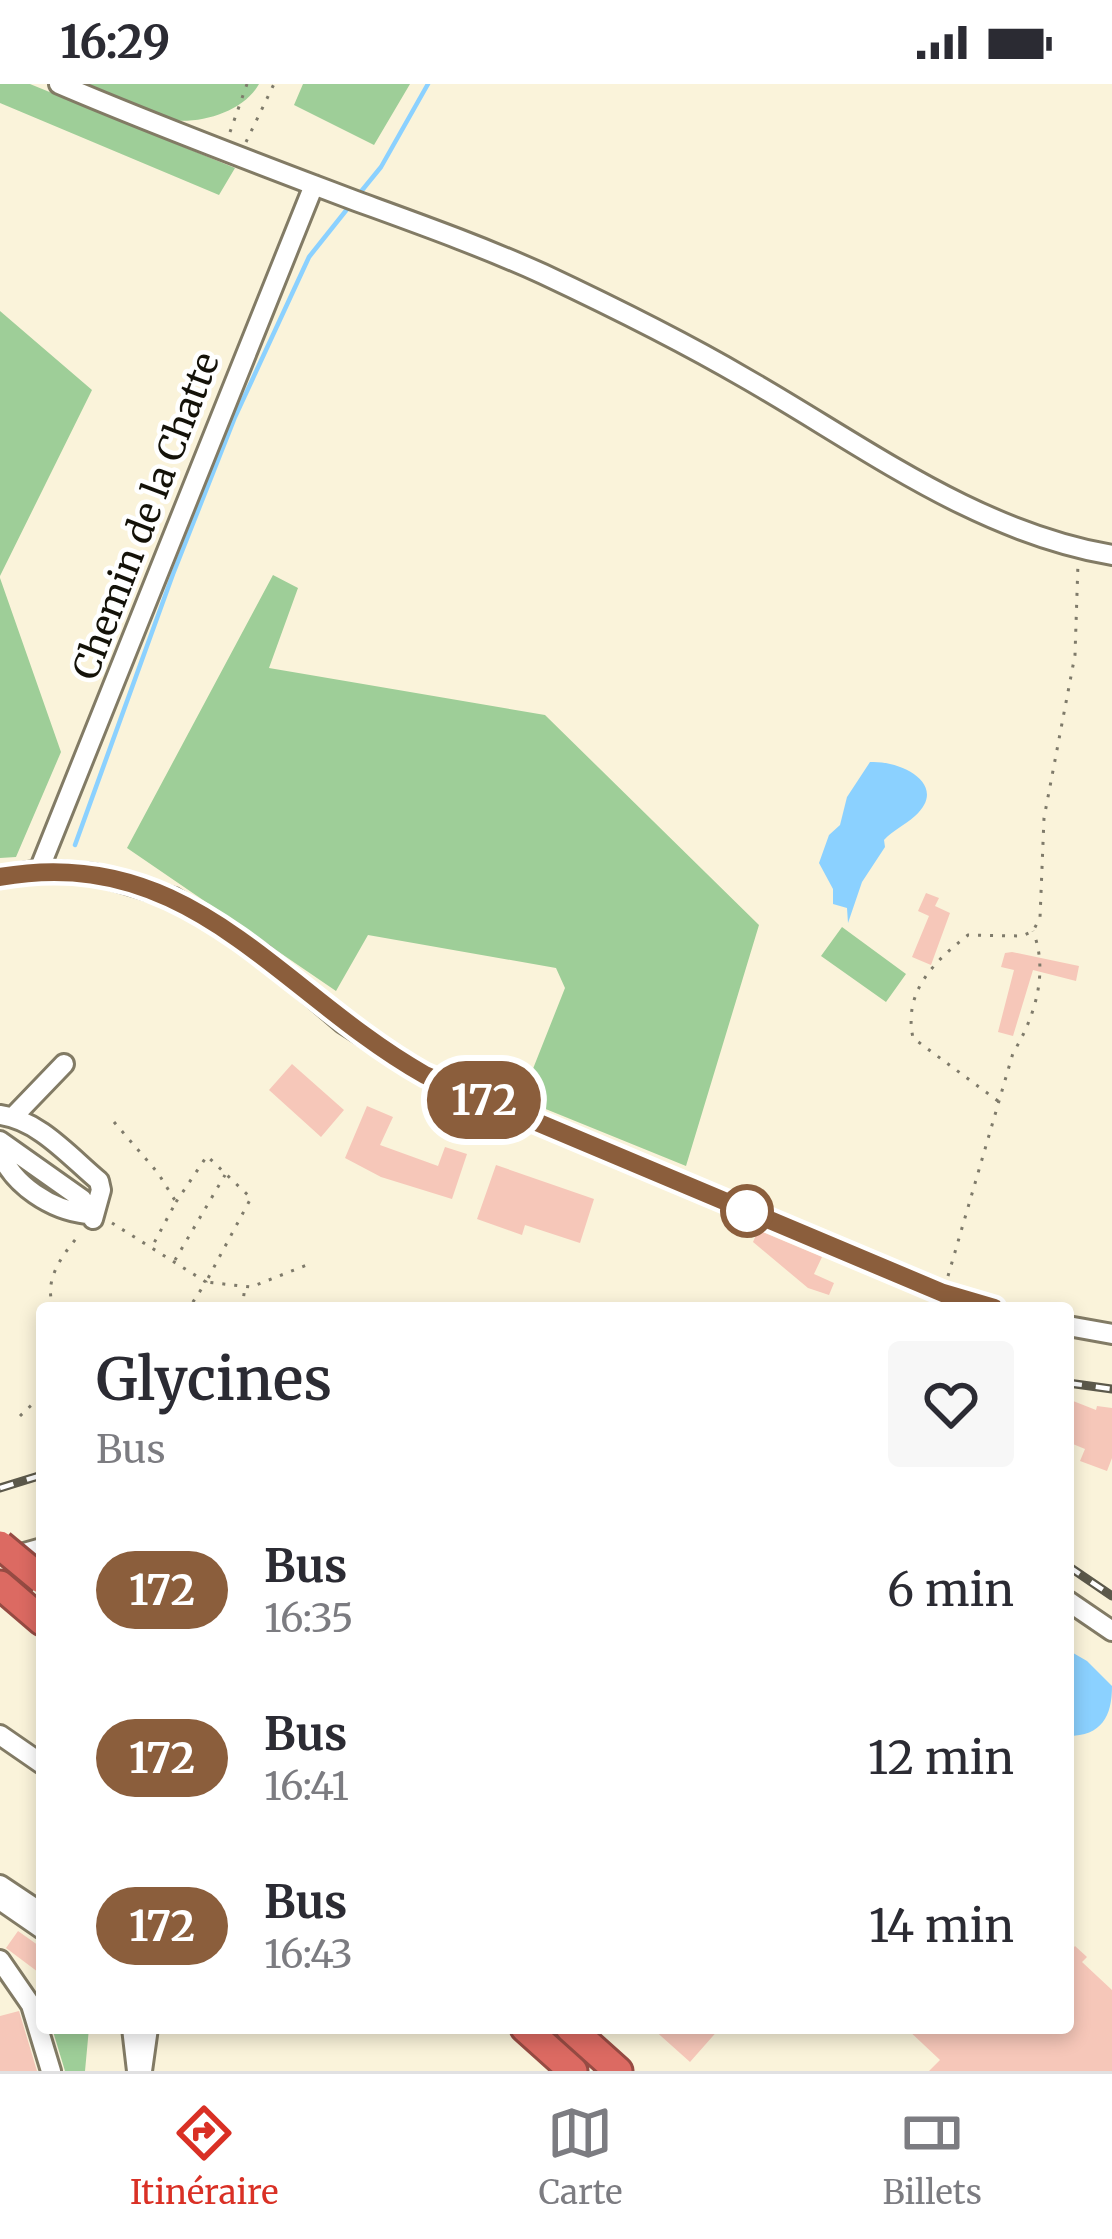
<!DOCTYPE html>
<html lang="fr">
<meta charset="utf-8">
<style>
body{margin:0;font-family:Merriweather,serif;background:#f7f7f7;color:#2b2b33;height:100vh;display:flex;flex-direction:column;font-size:45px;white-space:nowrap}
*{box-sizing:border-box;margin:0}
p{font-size:39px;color:#7c7c81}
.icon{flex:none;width:66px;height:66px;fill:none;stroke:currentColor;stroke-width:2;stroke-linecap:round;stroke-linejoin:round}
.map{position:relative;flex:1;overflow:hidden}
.side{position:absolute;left:36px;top:1218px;width:1038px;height:732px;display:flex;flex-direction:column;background:#fff;border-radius:12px;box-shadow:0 6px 18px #0003}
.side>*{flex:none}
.badge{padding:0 24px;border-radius:39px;font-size:42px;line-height:78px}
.map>.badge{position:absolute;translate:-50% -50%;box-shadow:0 0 0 6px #fff}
.round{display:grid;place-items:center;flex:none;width:126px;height:126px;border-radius:12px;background:#f7f7f7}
.head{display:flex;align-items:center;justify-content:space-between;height:204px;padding:0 60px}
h1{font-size:57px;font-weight:600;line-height:90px}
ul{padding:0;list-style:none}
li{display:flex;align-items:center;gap:36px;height:168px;padding:0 60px}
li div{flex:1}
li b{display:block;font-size:45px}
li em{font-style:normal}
li .badge{min-width:132px;font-weight:700;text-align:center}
.status{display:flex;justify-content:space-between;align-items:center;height:84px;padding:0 60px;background:#fff;direction:ltr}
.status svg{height:33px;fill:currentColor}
.menu{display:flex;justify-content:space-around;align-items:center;height:168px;border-top:3px solid #e1e1e2;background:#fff;font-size:33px;color:#7c7c81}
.menu a{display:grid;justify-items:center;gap:6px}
.menu .selected{color:#d93025}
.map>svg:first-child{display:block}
.green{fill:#9ece98}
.water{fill:#8bd1ff}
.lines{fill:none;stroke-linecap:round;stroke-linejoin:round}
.stream{stroke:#8bd1ff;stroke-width:4.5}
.building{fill:#f6c7b9}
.minor-casing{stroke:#827b65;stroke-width:24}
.highway-casing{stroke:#964b43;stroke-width:33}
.path{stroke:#7e7a6a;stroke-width:3;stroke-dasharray:3 9;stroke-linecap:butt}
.minor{stroke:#fff;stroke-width:18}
.highway{stroke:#dc6a62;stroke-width:27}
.rail-casing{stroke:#5c594b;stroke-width:9}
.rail{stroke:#fff;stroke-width:4.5;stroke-dasharray:14;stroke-linecap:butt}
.highway-bridge-casing{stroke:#964b43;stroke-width:33;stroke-linecap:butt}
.highway-bridge{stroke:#dc6a62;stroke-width:27}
.line-casing{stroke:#fff;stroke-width:27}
.line{stroke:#8b5e3c;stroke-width:18}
.stop-dot{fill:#fff;stroke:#8b5e3c;stroke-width:6}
.labels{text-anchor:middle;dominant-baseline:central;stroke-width:9;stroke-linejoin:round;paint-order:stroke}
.street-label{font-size:36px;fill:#141209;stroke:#fff}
</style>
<div class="status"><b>16:29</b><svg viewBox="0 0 49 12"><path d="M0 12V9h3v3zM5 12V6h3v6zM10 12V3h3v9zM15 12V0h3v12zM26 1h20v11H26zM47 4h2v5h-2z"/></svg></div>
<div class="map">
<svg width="1112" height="1987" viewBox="0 0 1112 1987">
<rect width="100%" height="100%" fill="#faf3da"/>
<path class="green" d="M 0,0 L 30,0 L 235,84 L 219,111 L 0,19 Z
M 82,0 L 259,0 C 243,29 196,42 164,35 C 136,29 108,11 82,0 Z
M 303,0 L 410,0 L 374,61 L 294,21 Z
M 0,227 L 92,306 L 0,492 Z
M 273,491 L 298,504 L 269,584 L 545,631 L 759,841 L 686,1082 L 521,1015 L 565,904 L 556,884 L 368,851 L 336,907 L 127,764 Z
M 0,494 L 61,668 L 16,773 L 0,774 Z
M 842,843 L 906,890 L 886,918 L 821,872 Z
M 52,1944 L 89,1944 L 85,1987 L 65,1987 Z"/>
<path class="water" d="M 870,678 C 900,676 950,700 915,732 C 904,742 893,746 884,756 L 885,763 L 862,798 L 848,839 L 847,824 L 833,820 L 833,805 L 819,779 L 829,751 L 840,741 L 847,713 Z
M 1068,1566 L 1087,1577 L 1112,1602 C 1112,1632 1102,1652 1068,1652 Z"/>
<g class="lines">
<path class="stream" d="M 359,110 L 381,83 L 428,0
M 75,761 L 173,490 L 235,333 L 309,173 L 352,119"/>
</g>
<path class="building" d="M 926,809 L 939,814 L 935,822 L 950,829 L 931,881 L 912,873 L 929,832 L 918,827 Z
M 1012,868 L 1079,882 L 1076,897 L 1033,886 L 1013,952 L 998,948 L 1014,886 L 1001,883 L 1005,869 Z
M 292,980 L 344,1026 L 321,1053 L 269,1006 Z
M 367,1022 L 393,1033 L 380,1061 L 438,1082 L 445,1063 L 467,1070 L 452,1115 L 381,1093 L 345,1074 Z
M 496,1081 L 594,1115 L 580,1159 L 525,1141 L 522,1151 L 477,1135 Z
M 758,1146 L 822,1173 L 814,1190 L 834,1199 L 829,1211 L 808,1204 L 753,1158 Z
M 1068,1315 L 1096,1326 L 1097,1322 L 1112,1324 L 1112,1374 L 1107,1387 L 1080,1377 L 1085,1365 L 1068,1358 Z
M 18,1847 L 42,1864 L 42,1891 L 6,1864 Z
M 1075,1862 L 1087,1873 L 1082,1878 L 1112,1906 L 1112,1987 L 929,1987 L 940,1976 L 906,1944 L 1068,1944 L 1068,1870 Z
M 19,1927 L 37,1987 L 0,1987 L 0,1932 Z
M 652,1944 L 720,1944 L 690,1978 Z"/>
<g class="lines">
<defs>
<path id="minor" d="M 59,0 C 157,42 256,79 356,117 C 419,140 481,162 543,190 C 611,222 680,256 745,294 C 864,362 974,447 1112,471
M 39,786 L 314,101
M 0,793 L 39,786 L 94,790 L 174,814 L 262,870 L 343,939 L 425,991 L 943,1209 L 994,1224
M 0,1031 C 39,1036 70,1073 99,1097 L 101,1106 L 93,1135
M 13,1033 L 64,980
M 0,1057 L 82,1115 L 93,1135
M 0,1068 C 13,1101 51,1126 87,1130
M 1068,1242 L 1112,1250
M 10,1473 L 42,1464
M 1068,1517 L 1112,1547
M 0,1651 L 42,1680
M 0,1801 L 42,1829
M 0,1816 L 42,1845
M 0,1876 L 31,1921 L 51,1987
M 132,1944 L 137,1987
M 142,1987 L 148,1944"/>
<path id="highway" d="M 0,1501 L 42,1537
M 525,1944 L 573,1987
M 570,1944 L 618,1987"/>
</defs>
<use href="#minor" class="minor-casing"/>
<use href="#highway" class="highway-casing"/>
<path class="path" d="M 230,48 L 247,0
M 246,58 L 274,0
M 998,1017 L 913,954 C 903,907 934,878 968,851 L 1022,852 L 1033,847 L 1040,834 L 1044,734 L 1075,571 L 1078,479
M 114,1038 L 158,1089 L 176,1118 L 154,1159
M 176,1118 L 207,1072 L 251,1114 L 206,1198 L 251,1203 L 312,1179
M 112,1139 L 206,1198 L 189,1224
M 175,1176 L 225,1091
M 948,1192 L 1013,969 C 1035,933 1049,888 1033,847
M 54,1224 C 42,1197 63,1170 80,1150
M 242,1224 L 245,1203
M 20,1332 L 42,1311"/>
<use href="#minor" class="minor"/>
<use href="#highway" class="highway"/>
<defs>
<path id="rail" d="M 1068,1299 L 1112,1305
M 0,1404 L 42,1391
M 1068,1482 L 1112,1512"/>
</defs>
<use href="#rail" class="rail-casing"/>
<use href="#rail" class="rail"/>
<defs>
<path id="highway-bridge" d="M 0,1461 L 42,1496"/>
</defs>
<use href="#highway-bridge" class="highway-bridge-casing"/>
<use href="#highway-bridge" class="highway-bridge"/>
</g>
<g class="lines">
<defs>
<path id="line" d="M 0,793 C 191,759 278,908 425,991 L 943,1209 L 994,1224"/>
</defs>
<use href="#line" class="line-casing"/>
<use href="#line" class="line"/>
</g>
<circle class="stop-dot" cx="747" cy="1127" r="24"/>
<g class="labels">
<g class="street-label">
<text transform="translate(146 432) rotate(-69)">Chemin de la Chatte</text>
</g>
</g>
</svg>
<b class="badge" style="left:484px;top:1016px;background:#8b5e3c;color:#fff">172</b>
<section class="side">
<div class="head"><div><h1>Glycines</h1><p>Bus</p></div><a class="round"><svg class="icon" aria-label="heart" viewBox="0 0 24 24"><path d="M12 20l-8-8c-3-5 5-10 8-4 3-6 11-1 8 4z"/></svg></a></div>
<ul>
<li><span class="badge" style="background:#8b5e3c;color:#fff">172</span><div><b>Bus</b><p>16:35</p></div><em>6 min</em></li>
<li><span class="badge" style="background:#8b5e3c;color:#fff">172</span><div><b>Bus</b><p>16:41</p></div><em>12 min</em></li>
<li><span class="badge" style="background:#8b5e3c;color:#fff">172</span><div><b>Bus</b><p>16:43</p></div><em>14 min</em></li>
</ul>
</section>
</div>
<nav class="menu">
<a class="selected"><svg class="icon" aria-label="directions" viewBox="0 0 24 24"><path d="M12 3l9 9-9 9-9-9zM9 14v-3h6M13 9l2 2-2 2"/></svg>Itinéraire</a>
<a><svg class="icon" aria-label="map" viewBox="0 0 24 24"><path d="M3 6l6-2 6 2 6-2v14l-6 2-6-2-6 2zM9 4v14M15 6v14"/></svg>Carte</a>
<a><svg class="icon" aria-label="tickets" viewBox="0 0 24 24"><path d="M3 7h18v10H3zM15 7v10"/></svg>Billets</a>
</nav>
